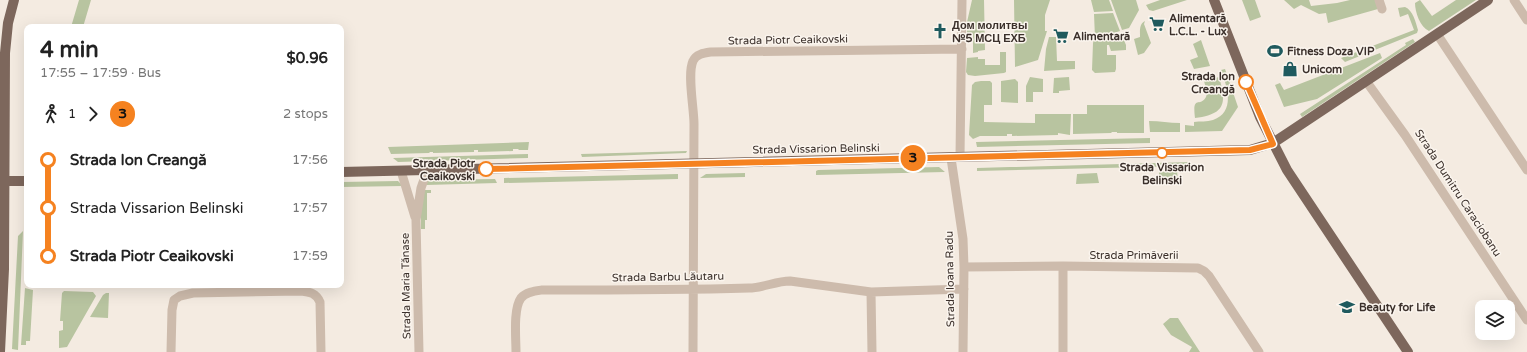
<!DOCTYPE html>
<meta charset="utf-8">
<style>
body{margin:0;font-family:"Varela Round",sans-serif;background:#f2f2f2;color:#222;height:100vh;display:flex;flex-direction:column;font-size:15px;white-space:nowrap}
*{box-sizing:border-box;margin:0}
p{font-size:13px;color:#767676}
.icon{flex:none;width:22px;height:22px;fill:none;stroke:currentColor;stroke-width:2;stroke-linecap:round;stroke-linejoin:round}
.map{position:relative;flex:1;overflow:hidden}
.details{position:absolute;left:24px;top:24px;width:320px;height:264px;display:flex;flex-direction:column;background:#fff;border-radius:8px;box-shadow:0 4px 16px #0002}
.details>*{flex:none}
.badge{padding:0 8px;border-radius:13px;font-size:14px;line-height:26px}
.controls{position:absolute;left:1475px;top:300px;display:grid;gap:8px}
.controls a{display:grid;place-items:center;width:40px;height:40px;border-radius:8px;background:#fff;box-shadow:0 4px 16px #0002;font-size:20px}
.map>.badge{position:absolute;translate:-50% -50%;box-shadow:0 0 0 2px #fff}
.legs{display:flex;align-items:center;gap:6px;height:44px;padding:0 16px;font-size:13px}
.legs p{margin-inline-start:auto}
.headline{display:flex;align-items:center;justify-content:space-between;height:68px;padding:0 16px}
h1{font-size:22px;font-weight:800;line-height:30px}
ul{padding:0 16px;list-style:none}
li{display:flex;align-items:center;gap:14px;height:48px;font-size:15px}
li i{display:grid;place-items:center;width:6px;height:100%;margin:0 5px;background:currentColor}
li i::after{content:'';width:10px;height:10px;margin:-5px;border:3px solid;border-radius:50%;background:#fff}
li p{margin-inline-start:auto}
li:first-child i{background:linear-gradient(#0000 50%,currentColor 0)}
li:last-child i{background:linear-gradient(currentColor 50%,#0000 0)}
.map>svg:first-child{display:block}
.green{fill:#b8c4a0}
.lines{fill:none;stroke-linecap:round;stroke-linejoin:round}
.minor{stroke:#cdbbac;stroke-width:9}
.major{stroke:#7d675c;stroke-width:10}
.line-1-casing{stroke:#fff;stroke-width:9}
.line-1{stroke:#f58220;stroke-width:6}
.stop-1-dot{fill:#fff;stroke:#f58220;stroke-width:2}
.labels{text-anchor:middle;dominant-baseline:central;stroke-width:3;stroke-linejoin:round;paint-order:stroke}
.poi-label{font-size:11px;font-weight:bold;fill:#3b302b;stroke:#fbf5ee;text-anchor:start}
.street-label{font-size:11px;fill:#3b302b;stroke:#fbf5ee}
.stop-label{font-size:11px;font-weight:bold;fill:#3b302b;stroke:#fbf5ee;text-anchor:end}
</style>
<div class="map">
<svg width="1527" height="352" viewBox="0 0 1527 352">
<rect width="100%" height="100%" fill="#f4ebe1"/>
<path class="green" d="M 79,0 L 91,0 L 83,27 L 71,27 Z
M 972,0 L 984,0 L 985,50 L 978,51 L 978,52 L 973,53 L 973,34 L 967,34 L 967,22 Z
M 1014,0 L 1050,0 L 1045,15 L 1045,31 L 1047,31 L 1038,60 L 1015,67 Z
M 1091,0 L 1109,0 L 1113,11 L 1094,12 Z
M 1111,0 L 1136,0 L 1139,10 L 1129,28 L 1122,30 Z
M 1160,0 L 1187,0 L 1153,11 L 1149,10 L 1146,5 Z
M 1242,0 L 1255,0 L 1261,17 L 1250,21 Z
M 1284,0 L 1309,0 L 1311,6 L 1337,3 L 1350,0 L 1375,0 L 1378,9 L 1328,23 L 1326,13 L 1319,14 L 1301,5 L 1294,9 Z
M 1420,0 L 1432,16 L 1456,0 L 1476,0 L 1429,31 C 1420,27 1415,12 1415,3 Z
M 1405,7 C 1413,10 1416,23 1418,30 L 1417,33 L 1345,62 L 1341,58 L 1414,30 L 1408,14 L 1400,17 L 1398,8 Z
M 1113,13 L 1120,31 L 1101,37 L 1095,38 L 1094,14 Z
M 1145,21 L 1144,24 L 1151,43 L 1144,53 L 1138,55 L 1134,39 L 1140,37 C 1140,31 1139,24 1145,21 Z
M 1121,33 L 1126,45 L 1126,50 L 1111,51 L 1109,45 L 1107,45 L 1107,55 L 1116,55 L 1116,69 L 1115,72 L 1095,73 L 1092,70 L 1093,43 L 1094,40 L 1101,39 Z
M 1049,37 L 1056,37 L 1057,61 L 1075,61 L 1075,69 L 1044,71 L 1046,49 Z
M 1413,39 L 1415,42 L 1302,117 L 1300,114 L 1406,45 L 1405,43 Z
M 1201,40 L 1210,66 L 1194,69 L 1190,60 L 1198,57 L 1193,44 Z
M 1000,52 L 1006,52 L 1006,72 L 1004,73 L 975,76 L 968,75 L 966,72 L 967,58 L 978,57 L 978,59 L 985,59 L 985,65 L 1000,65 Z
M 1380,53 L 1382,58 L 1317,99 L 1284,107 L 1275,85 L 1280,83 L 1284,90 Z
M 1225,69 L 1238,107 L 1222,131 L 1185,132 L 1185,125 L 1194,126 L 1194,122 C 1200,121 1207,122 1213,120 C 1236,112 1227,86 1221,70 Z
M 1030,77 L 1043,79 L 1043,92 L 1033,92 L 1033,102 L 1026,102 L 1026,86 Z
M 1069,77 L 1070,90 L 1059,91 L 1059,93 L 1053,93 L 1054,78 Z
M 1219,77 C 1227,104 1225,114 1195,118 C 1192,94 1200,108 1206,97 C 1208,93 1205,85 1204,81 Z
M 1015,79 L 1018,82 L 1018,103 L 1001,102 L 1001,81 Z
M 981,81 L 990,81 L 992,83 L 992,105 L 984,105 L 984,122 L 1035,123 L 1035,114 L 1071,114 L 1070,135 L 1058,133 L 1058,135 L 1012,136 L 1012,134 L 1007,134 L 1007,136 L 980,136 L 973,139 L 969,135 L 972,85 L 975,82 Z
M 1087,105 L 1144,105 L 1144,133 L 1117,133 L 1117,132 L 1112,132 L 1111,133 L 1073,134 L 1073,114 L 1087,114 Z
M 1149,121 C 1160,121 1169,123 1180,123 L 1180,132 L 1150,132 Z
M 1150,138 L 1150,143 L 977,147 L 976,142 Z
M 529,142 L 528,150 L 519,150 L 518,149 L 513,149 L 513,151 L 478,152 L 478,150 L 474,150 L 474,152 L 433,153 L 433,152 L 430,152 L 429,153 L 391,154 L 388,147 Z
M 687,151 L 686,153 L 582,157 L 581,154 Z
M 528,154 L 528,158 L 398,162 L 393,158 Z
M 1191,162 L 1191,166 L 977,171 L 977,168 Z
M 939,167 L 945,172 L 816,175 L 816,171 L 818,170 Z
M 1177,171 L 1178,181 L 1159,181 L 1159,172 Z
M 745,173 L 745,177 L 700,178 L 706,174 Z
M 1097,173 L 1099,183 L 1076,184 L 1077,174 Z
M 678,174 L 678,179 L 504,183 L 504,178 Z
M 495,179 L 497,183 L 426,185 L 428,180 Z
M 398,181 L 403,186 L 341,187 L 341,182 Z
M 424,190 L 431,190 L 431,193 L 427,193 L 427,220 L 425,220 L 425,229 L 421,229 L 421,200 Z
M 23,231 L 18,350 L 12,349 L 18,236 Z
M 25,288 L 33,290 L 30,341 L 26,341 L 26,345 L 21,345 Z
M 64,291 L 93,292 L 96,296 L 67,347 L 59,348 L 59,331 L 63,330 L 63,321 L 60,321 L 62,293 Z
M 106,293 L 109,293 L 108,318 L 90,317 L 103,295 Z
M 1170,318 L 1178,318 L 1200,352 L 1189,352 L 1192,347 L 1171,335 L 1163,324 Z"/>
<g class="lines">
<path class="minor" d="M 1379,0 L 1382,9
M 1514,0 L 1527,20
M 1437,34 L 1527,170
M 1366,81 L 1405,135 L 1527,320
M 960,157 L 962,0
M 951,158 L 963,239 L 964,267 L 963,352
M 401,171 L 415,217
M 964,267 L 1063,266 L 1198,268 L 1204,271 L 1209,276 L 1259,352
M 871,292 L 872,352
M 171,352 L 172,310 L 174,300 L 180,296 L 193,293 L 301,291 C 310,292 316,293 320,302 L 321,352
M 419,352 L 416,220 L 421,188 L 427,171
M 516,352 C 516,338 513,309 521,298 C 526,292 535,291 542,290 C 611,290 680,290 749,288 C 763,288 776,281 790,281 L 871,292 L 964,289
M 693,352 C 694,276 694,200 694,124 C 694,108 687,74 693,61 C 696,54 704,53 711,52 L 962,49
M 1063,352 L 1063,266"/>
<path class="major" d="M 1214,0 L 1260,117 L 1287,170 L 1408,352
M 341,172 L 1250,150 L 1273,143 L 1488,0
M 5,181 L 27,181
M 0,352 L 4,269 L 5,53 L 8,23 L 14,0"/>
</g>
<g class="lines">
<defs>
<path id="line-1" d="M 486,169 L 1250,150 L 1273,144 L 1246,82"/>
</defs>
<use href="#line-1" class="line-1-casing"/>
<use href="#line-1" class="line-1"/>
</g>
<defs>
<symbol id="supermarket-bare" viewBox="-9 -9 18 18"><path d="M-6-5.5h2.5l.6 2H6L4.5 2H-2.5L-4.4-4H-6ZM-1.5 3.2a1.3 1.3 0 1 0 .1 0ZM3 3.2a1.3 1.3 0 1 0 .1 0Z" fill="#1f5a5e" stroke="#fbf5ee" stroke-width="2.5" paint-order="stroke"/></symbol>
<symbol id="church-bare" viewBox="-9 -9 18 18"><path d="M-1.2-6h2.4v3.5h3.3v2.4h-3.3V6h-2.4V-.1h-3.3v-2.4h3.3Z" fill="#1f5a5e" stroke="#fbf5ee" stroke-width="2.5" paint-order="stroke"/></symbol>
<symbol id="stadium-bare" viewBox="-9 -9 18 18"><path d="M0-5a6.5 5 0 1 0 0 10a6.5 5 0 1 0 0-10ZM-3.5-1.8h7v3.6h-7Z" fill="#1f5a5e" stroke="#fbf5ee" stroke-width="2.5" paint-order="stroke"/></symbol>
<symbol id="shop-bare" viewBox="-9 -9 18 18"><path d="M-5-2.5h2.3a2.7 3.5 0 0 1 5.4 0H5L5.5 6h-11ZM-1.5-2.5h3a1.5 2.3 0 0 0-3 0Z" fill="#1f5a5e" stroke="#fbf5ee" stroke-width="2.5" paint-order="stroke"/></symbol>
<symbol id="school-bare" viewBox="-9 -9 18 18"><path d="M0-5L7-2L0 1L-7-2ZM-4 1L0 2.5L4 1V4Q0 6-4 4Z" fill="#1f5a5e" stroke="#fbf5ee" stroke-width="2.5" paint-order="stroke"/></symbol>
</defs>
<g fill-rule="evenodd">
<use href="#supermarket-bare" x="1146" y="13" width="22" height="22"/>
<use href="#church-bare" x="929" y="20" width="22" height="22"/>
<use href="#supermarket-bare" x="1050" y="25" width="22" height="22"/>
<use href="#stadium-bare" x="1264" y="40" width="22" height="22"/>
<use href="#shop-bare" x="1279" y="58" width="22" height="22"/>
<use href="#school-bare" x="1336" y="296" width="22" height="22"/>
</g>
<g class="stop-1-dot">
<circle cx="1246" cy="82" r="7"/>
<circle cx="1162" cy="153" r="5"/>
<circle cx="486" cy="169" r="7"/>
</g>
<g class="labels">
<g class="poi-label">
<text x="1169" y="18">Alimentară<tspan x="1169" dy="13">L.C.L. - Lux</tspan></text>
<text x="952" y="25">Дом молитвы<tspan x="952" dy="13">№5 МСЦ ЕХБ</tspan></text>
<text x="1073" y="36">Alimentară</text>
<text x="1287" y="51">Fitness Doza VIP</text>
<text x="1302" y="69">Unicom</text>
<text x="1359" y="307">Beauty for Life</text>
</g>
<g class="street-label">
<text transform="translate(788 40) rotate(-1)">Strada Piotr Ceaikovski</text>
<text transform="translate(816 149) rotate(-1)">Strada Vissarion Belinski</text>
<text transform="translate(1458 193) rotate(57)">Strada Dumitru Caraciobanu</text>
<text x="1134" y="255">Strada Primăverii</text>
<text transform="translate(668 277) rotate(-1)">Strada Barbu Lăutaru</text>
<text transform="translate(950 279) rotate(-91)">Strada Ioana Radu</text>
<text transform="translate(406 286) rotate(-91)">Strada Maria Tănase</text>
</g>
<g class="stop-label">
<text x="1235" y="76">Strada Ion<tspan x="1235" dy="13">Creangă</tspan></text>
<text x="475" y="163">Strada Piotr<tspan x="475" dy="13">Ceaikovski</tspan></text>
<text x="1162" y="167" text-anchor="middle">Strada Vissarion<tspan x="1162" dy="13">Belinski</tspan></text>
</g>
</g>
</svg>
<div class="controls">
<a><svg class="icon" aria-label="layers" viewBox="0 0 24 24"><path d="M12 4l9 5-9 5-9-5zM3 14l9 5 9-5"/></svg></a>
</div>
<b class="badge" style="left:913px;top:158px;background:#f58220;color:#111">3</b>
<section class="details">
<div class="headline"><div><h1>4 min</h1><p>17:55 – 17:59 · Bus</p></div><b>$0.96</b></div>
<div class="legs"><svg class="icon" aria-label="walk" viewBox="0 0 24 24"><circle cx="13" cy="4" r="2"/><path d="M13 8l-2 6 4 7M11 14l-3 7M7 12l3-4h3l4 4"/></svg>1<svg class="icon" aria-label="forward" viewBox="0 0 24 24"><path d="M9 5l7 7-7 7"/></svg><b class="badge" style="background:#f58220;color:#111">3</b><p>2 stops</p></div>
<ul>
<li><i style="color:#f58220"></i><b>Strada Ion Creangă</b><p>17:56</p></li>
<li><i style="color:#f58220"></i><span>Strada Vissarion Belinski</span><p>17:57</p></li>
<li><i style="color:#f58220"></i><b>Strada Piotr Ceaikovski</b><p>17:59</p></li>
</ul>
</section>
</div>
